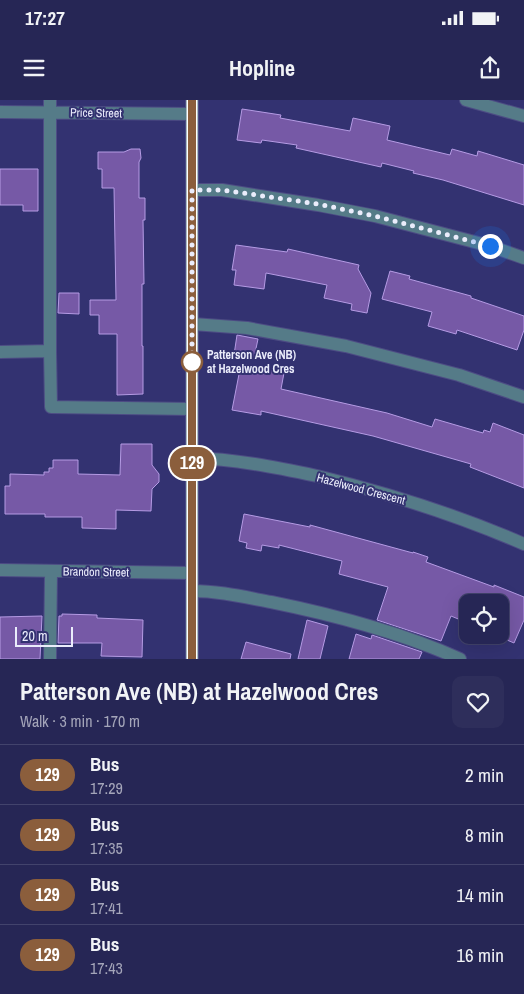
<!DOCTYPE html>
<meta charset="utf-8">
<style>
body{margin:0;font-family:"Archivo Narrow",sans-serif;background:#2e2e5b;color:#f1f3f6;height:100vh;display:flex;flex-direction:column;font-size:19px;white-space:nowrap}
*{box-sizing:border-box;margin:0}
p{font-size:16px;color:#a4a5b9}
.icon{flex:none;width:28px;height:28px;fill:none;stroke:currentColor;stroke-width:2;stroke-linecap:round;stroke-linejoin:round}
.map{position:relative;height:559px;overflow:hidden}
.side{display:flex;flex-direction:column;background:#262655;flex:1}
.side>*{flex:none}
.badge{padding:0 10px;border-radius:16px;font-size:18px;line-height:32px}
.fabs{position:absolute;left:459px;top:494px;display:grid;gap:10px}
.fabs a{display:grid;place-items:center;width:50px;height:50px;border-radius:10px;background:#262655;box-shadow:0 5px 20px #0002,0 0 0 1px #42436c;font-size:25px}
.scale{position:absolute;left:15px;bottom:12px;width:58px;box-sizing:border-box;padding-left:5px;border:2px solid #eaecfb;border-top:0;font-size:14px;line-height:18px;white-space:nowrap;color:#eaecfb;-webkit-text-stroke:4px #333271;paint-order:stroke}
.you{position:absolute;width:25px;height:25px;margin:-12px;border:4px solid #fff;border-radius:50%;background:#1a73e8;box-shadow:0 0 0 8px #1a73e833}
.map>.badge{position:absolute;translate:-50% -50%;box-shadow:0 0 0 2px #fff}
.round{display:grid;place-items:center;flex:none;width:52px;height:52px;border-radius:10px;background:#2e2e5b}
.headline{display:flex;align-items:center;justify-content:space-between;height:85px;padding:0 20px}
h1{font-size:24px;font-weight:700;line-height:38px}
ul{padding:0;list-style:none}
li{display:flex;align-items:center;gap:15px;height:60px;padding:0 20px;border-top:1px solid #42436c}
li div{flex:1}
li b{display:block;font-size:19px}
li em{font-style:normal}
li .badge{min-width:55px;font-weight:700;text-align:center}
.status{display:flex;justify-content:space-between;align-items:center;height:35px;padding:0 25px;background:#262655;direction:ltr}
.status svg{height:14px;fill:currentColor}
header{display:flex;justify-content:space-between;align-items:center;height:65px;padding:0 20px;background:#262655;font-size:22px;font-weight:700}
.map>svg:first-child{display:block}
.building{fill:#7659a6;stroke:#b59be4}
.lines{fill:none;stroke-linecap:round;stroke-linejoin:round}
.minor-casing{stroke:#4d4c84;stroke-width:14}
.minor{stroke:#557b88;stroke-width:12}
.line-casing{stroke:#fff;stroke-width:11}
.line{stroke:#8b5e3c;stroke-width:8}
.walk{stroke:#eaecfb;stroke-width:5;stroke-dasharray:0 9}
.stop-dot{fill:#fff;stroke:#8b5e3c;stroke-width:2.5}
.labels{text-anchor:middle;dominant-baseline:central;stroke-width:4;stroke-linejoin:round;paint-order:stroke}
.street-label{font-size:12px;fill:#eaecfb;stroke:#333271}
.stop-label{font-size:12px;font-weight:bold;fill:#eaecfb;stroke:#333271;text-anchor:start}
</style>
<div class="status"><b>17:27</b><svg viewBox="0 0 49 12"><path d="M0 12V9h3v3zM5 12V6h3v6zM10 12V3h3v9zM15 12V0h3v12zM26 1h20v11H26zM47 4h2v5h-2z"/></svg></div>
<header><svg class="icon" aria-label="menu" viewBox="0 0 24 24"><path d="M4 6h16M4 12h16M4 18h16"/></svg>Hopline<svg class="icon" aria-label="share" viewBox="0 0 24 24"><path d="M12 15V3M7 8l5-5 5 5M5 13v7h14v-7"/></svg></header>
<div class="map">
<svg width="524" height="559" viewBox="0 0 524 559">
<rect width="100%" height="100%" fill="#333271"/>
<path class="building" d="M 242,9 L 281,15 L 280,18 L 350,31 L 353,18 L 390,26 L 387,40 L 450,55 L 452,49 L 477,56 L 478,51 L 524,65 L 524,105 L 443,80 L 413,73 L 414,71 L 382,63 L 381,67 L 296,48 L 297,45 L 262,40 L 261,43 L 237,40 Z
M 131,49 L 140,49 L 141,58 L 139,62 L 139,98 L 145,98 L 145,120 L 143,120 L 144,184 L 142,184 L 142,246 L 143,246 L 143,294 L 117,295 L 117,234 L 99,234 L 99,215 L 90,215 L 90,200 L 116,200 L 114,88 L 102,88 L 102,69 L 98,69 L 98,52 L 124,52 Z
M 0,69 L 38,69 L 38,111 L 23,111 L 23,105 L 0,105 Z
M 236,145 L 287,152 L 288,149 L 359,165 L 358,169 L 371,193 L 367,213 L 351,210 L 352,204 L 324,198 L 327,185 L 266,173 L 264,189 L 234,185 L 236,170 L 232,170 Z
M 390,171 L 410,176 L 409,179 L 471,196 L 471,198 L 524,216 L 524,230 L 517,250 L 457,230 L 456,234 L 428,226 L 432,212 L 382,199 Z
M 59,193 L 79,193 L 79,214 L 58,213 Z
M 237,235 L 258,239 L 254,258 L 234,255 Z
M 241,264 L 284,273 L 281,289 L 387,313 L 432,327 L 435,319 L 483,333 L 484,330 L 490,332 L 493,323 L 524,335 L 524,388 L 470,367 L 471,364 L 373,336 L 261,311 L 261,315 L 232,310 Z
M 121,344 L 152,344 L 152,365 L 159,374 L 159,382 L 152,389 L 151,411 L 116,410 L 116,429 L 82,428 L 82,417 L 45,417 L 45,414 L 5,414 L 5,386 L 10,386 L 10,374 L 44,375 L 44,372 L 49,372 L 49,368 L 53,368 L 53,360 L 78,360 L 78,374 L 120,375 Z
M 244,414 L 310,427 L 310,425 L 413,453 L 413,452 L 428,457 L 426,462 L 494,487 L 494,485 L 524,497 L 524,520 L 514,543 L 500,537 L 500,502 L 468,502 L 468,523 L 451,516 L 441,541 L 377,520 L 388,487 L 339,474 L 342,461 L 279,445 L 279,448 L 262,445 L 261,451 L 246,448 L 247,443 L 239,441 Z
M 62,514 L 97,515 L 97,518 L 143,520 L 142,557 L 101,556 L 102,543 L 58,543 L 59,516 L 62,516 Z
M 42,516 L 40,559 L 0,559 L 0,517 Z
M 307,520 L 328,526 L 320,559 L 298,559 Z
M 356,534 L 371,539 L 372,535 L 422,552 L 419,559 L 349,559 Z
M 246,542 L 291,554 L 290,559 L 241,559 Z"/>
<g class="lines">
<defs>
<path id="minor" d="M 466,0 L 524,16
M 0,12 L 192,14
M 192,90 L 222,90 L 318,105 L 375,116 L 490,146 L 524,158
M 193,224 L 247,228 L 346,246 L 459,275 L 524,297
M 50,251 L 51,307 L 192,309
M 0,252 L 50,251 L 50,0
M 192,358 C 234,359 275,367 317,376 C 388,393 457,415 524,444
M 0,470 L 192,473
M 192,491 C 219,491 244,497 271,502 C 335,515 400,532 460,559
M 50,559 L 51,471
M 192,559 L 192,0"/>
</defs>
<use href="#minor" class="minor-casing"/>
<use href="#minor" class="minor"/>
</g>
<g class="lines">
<defs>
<path id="line" d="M 192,559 L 192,0"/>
</defs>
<use href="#line" class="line-casing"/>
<use href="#line" class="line"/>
<path class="walk" d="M 192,262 L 192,90 L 222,90 L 318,104 L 375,116 L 490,146"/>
</g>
<circle class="stop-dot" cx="192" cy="262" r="10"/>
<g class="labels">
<g class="street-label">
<text transform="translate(96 13) rotate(1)">Price Street</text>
<text transform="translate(361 389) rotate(15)">Hazelwood Crescent</text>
<text transform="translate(96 472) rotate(1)">Brandon Street</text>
</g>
<g class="stop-label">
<text x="207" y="255">Patterson Ave (NB)<tspan x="207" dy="14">at Hazelwood Cres</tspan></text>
</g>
</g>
</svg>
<div class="fabs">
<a><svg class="icon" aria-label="locate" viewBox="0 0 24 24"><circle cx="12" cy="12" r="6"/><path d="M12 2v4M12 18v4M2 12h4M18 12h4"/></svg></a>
</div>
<div class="scale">20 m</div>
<div class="you" style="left:490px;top:146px"></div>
<b class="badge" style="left:192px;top:363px;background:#8b5e3c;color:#fff">129</b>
</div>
<section class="side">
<div class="headline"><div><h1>Patterson Ave (NB) at Hazelwood Cres</h1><p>Walk · 3 min · 170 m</p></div><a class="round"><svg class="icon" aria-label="heart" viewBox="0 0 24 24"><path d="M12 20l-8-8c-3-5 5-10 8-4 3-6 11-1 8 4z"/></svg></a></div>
<ul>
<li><span class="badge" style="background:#8b5e3c;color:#fff">129</span><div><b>Bus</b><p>17:29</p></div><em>2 min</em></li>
<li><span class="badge" style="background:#8b5e3c;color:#fff">129</span><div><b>Bus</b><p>17:35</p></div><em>8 min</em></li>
<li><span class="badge" style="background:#8b5e3c;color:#fff">129</span><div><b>Bus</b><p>17:41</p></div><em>14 min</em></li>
<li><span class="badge" style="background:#8b5e3c;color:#fff">129</span><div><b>Bus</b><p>17:43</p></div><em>16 min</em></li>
</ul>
</section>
